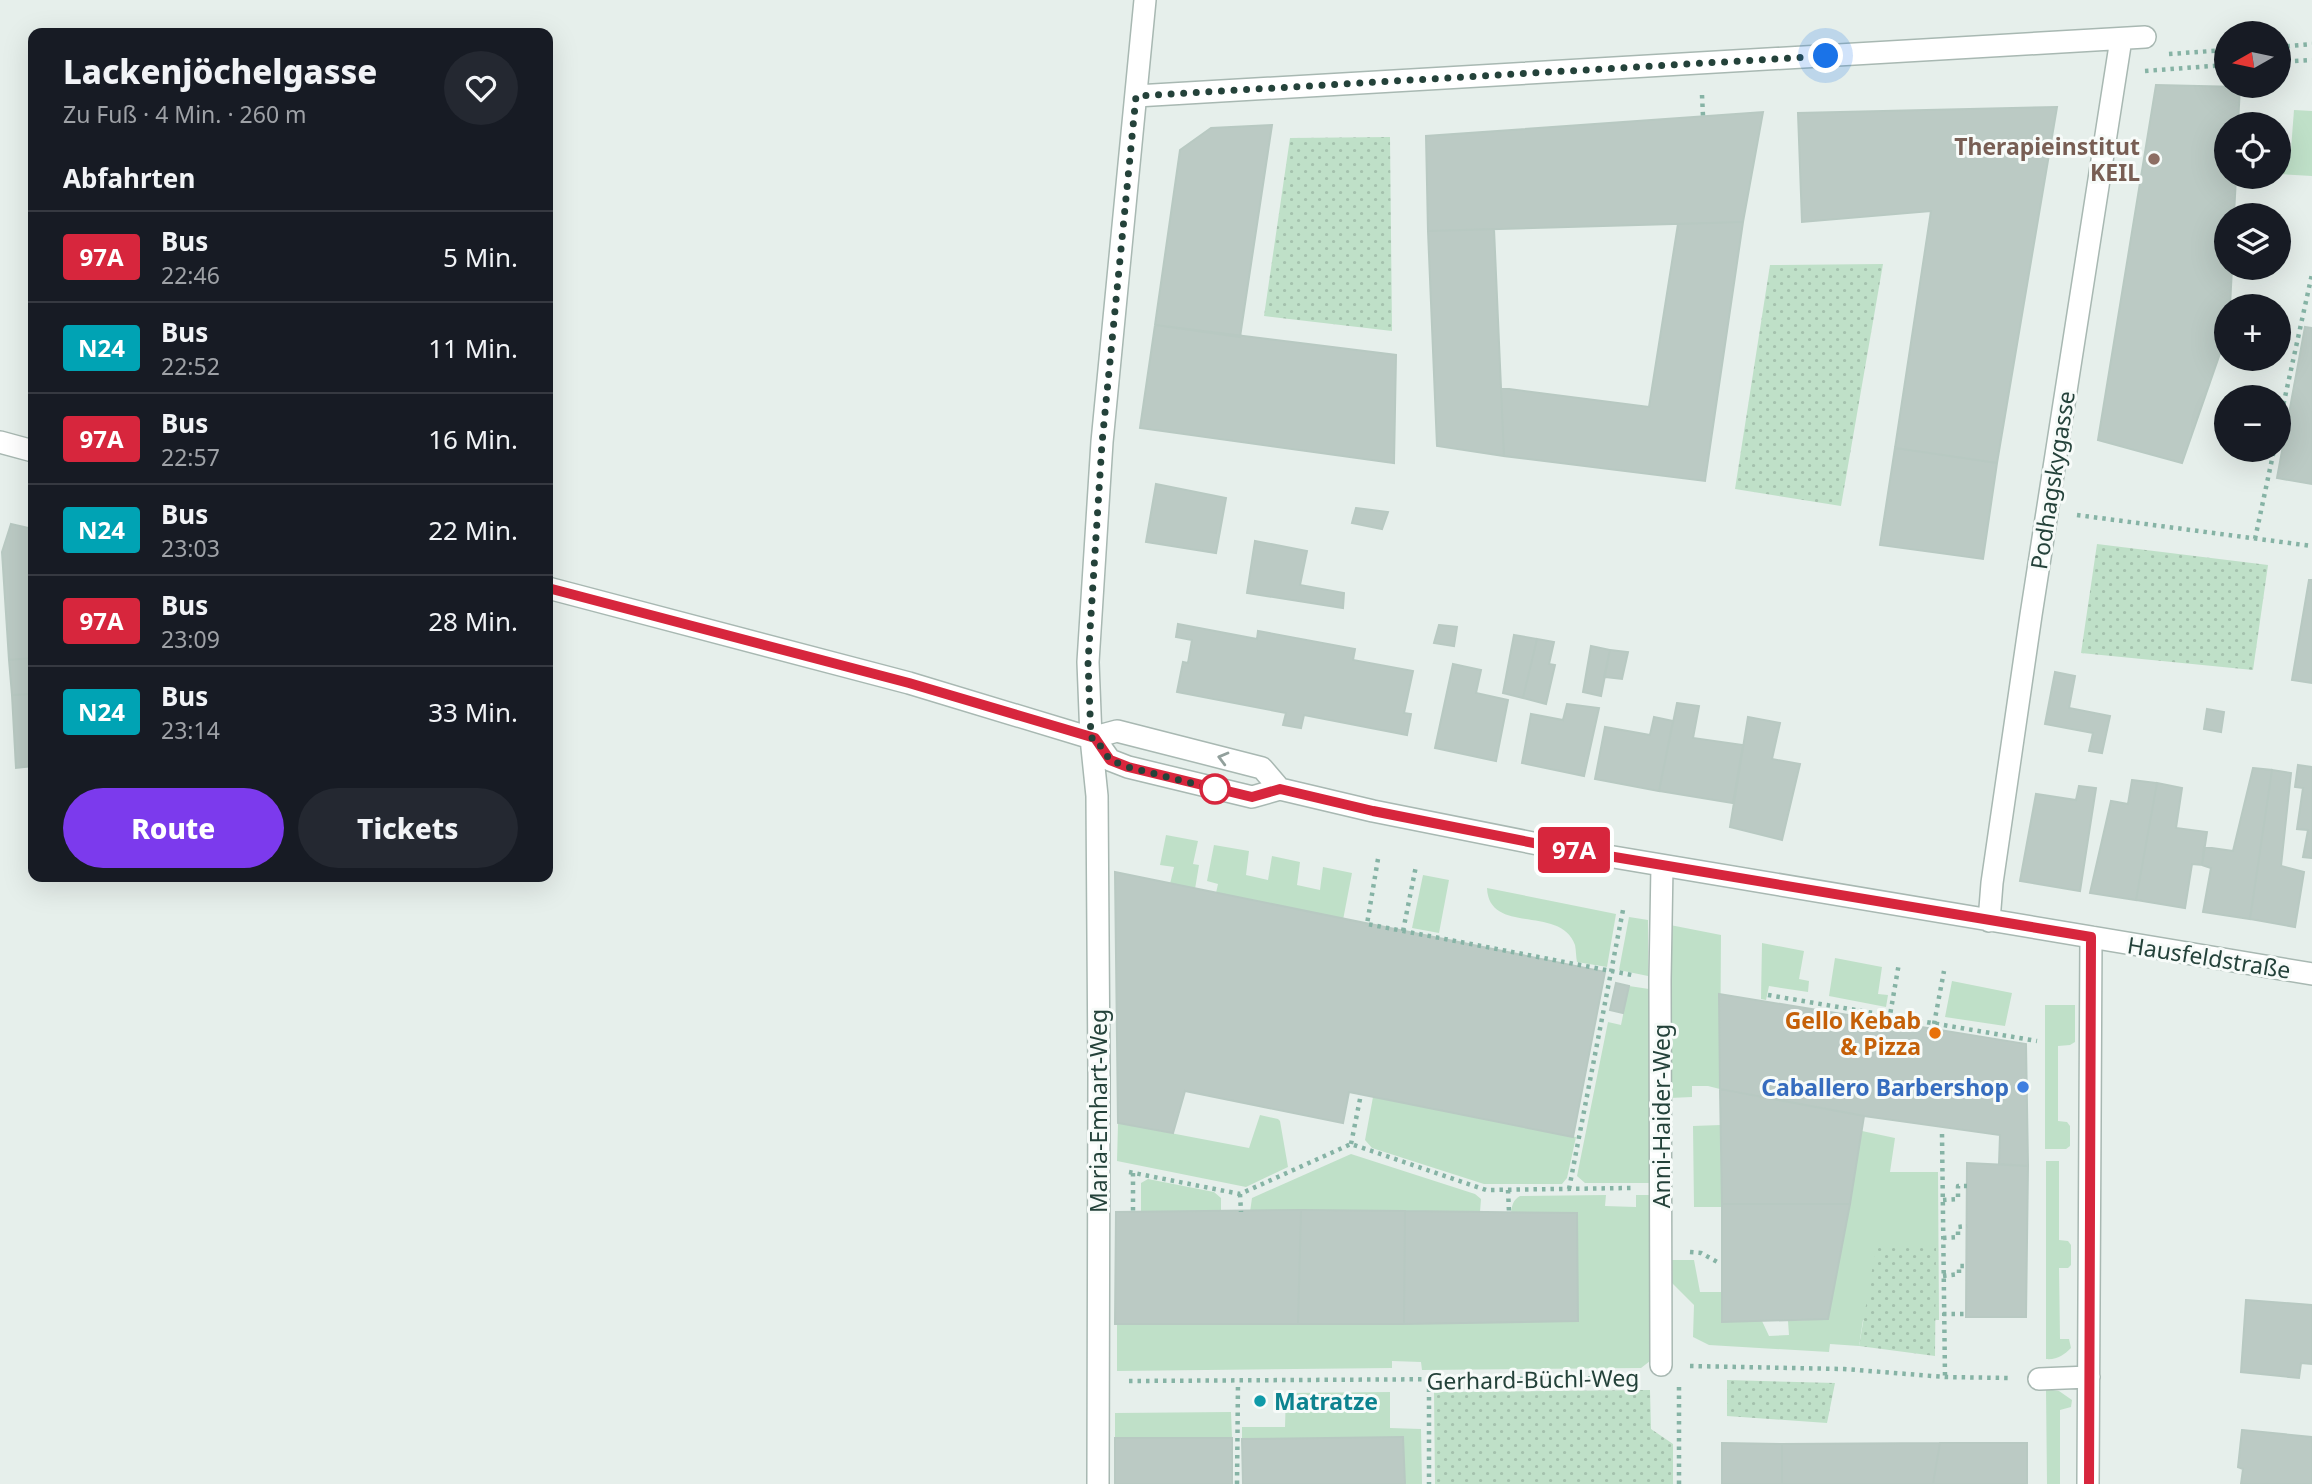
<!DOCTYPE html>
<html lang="de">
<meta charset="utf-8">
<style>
body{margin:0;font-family:"Noto Sans",sans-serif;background:#242831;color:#f1f3f6;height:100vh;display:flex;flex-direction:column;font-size:26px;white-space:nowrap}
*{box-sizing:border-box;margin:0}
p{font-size:23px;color:#9ea1a6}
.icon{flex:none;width:38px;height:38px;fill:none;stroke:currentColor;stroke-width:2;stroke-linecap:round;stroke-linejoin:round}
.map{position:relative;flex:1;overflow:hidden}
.sheet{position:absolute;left:28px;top:28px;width:525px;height:854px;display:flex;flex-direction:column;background:#171b24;border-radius:14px;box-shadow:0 7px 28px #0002}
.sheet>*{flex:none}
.badge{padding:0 14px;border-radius:5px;font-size:24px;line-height:46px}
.needle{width:46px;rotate:261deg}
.fabs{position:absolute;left:2214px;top:21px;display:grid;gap:14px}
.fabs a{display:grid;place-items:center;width:77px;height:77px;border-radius:50%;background:#171b24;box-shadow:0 7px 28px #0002;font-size:35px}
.you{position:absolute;width:35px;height:35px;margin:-18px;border:5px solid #fff;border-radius:50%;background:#1a73e8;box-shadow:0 0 0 10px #1a73e833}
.map>.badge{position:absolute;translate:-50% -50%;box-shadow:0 0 0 4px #fff}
h2{padding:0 35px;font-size:26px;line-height:63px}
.round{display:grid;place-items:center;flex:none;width:74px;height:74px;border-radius:37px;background:#242831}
.summary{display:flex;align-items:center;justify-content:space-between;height:119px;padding:0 35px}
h1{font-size:33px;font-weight:800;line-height:52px}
.primary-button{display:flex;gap:14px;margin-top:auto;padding:14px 35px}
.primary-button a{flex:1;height:80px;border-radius:42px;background:#7c3aed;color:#fff;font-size:28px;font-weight:800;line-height:80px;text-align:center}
.primary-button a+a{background:#242831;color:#f1f3f6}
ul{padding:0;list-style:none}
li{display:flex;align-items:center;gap:21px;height:91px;padding:0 35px;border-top:2px solid #363941}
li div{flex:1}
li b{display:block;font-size:26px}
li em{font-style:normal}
li .badge{min-width:77px;font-weight:700;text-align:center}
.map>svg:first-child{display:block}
.green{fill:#bfe0c8}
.park{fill:url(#park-dots)}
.building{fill:#bbcac4;stroke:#b8c9c2;stroke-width:2}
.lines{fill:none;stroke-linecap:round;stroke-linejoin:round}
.minor-casing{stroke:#a8b8b2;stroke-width:24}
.path{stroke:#86b3a5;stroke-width:4.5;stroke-dasharray:3.5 5;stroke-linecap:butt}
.minor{stroke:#fff;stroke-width:21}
.oneway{stroke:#92a09c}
.line-casing{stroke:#fff;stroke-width:16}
.line{stroke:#d7263d;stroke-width:10}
.walk{stroke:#24423a;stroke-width:7;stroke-dasharray:0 12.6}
.education-dot{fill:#8d6e63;stroke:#f7fbf9;stroke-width:2.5}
.stop-dot{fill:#fff;stroke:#d7263d;stroke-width:3.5}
.food-dot{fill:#e8710a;stroke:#f7fbf9;stroke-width:2.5}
.shop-dot{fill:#3f7fe0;stroke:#f7fbf9;stroke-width:2.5}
.culture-dot{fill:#0f9aa8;stroke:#f7fbf9;stroke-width:2.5}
.labels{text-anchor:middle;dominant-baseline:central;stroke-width:6;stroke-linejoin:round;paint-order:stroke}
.education-label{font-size:23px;font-weight:bold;fill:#785e54;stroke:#f7fbf9;text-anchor:end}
.street-label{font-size:23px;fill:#24423a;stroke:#f7fbf9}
.food-label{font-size:23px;font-weight:bold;fill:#c56008;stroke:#f7fbf9;text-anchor:end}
.shop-label{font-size:23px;font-weight:bold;fill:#366cbe;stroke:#f7fbf9;text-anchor:end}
.culture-label{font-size:23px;font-weight:bold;fill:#0d838f;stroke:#f7fbf9;text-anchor:start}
</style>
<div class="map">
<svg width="2312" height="1484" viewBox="0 0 2312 1484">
<defs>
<pattern id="park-dots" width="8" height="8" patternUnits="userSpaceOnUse" patternTransform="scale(1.75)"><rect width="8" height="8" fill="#bfe0c8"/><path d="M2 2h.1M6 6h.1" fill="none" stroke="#a4c1ad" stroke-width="1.8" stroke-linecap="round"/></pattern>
</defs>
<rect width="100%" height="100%" fill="#e6efeb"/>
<path class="green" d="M 2294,110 L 2312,111 L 2312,176 L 2279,174 L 2279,148 L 2291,149 Z
M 1166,835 L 1198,841 L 1193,864 L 1199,865 L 1195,889 L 1170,884 L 1174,867 L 1160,865 Z
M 1214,845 L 1249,851 L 1246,875 L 1268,880 L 1272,856 L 1300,862 L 1297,885 L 1320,890 L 1323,867 L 1352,873 L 1343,920 L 1216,893 L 1218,884 L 1207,881 Z
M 1423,875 L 1449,880 L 1439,933 L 1412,928 Z
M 1487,888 L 1616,914 L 1607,967 L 1577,962 C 1576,957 1576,950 1575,945 C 1561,904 1489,936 1487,888 Z
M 1629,917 L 1648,920 L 1648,976 L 1619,970 Z
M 1670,925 L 1721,935 L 1720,1089 L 1708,1086 L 1692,1086 L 1692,1097 L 1670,1098 Z
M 1762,943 L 1804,951 L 1799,979 L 1809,981 L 1808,992 L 1769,986 L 1766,1000 L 1761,999 Z
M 1835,958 L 1882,967 L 1878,994 L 1888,995 L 1886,1007 L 1829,996 Z
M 1952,981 L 2012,993 L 2005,1026 L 1945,1017 Z
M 1629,986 L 1649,989 L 1649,1183 L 1585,1183 L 1577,1176 L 1608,1022 L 1621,1025 Z
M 2045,1005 L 2075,1005 L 2075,1042 L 2070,1045 L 2058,1046 L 2058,1121 L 2067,1122 L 2070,1126 L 2070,1146 L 2066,1149 L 2045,1149 Z
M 1373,1097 L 1576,1137 L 1567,1178 L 1562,1184 L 1484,1184 L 1372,1148 L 1365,1140 Z
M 1260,1115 L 1278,1119 L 1280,1121 L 1288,1167 L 1246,1187 L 1117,1161 L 1118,1123 L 1249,1148 Z
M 1721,1125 L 1722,1207 L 1694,1207 L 1693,1126 Z
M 1862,1131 L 1895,1138 L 1890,1172 L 1938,1172 L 1939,1320 L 1863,1320 L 1859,1346 L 1830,1344 L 1829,1352 L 1709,1345 L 1693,1337 L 1694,1305 L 1670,1281 L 1670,1260 L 1694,1260 L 1700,1292 L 1722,1292 L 1722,1322 L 1762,1321 L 1769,1336 L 1789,1335 L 1788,1321 L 1828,1319 Z
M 1351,1154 L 1475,1194 L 1481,1199 L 1480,1212 L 1250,1212 L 1252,1198 Z
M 2046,1161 L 2059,1161 L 2059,1240 L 2068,1241 L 2071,1245 L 2071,1265 L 2068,1268 L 2059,1268 L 2060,1339 L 2069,1339 L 2071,1348 C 2064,1355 2057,1360 2046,1359 Z
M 1148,1179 L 1214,1192 L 1221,1198 L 1221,1212 L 1141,1212 L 1141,1183 Z
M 1606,1195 L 1605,1206 L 1636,1207 L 1636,1195 L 1649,1195 L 1650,1361 L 1641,1368 L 1422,1370 L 1421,1362 L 1392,1361 L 1392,1368 L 1117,1371 L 1117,1324 L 1578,1321 L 1577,1213 L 1511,1213 C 1512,1205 1513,1200 1520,1196 Z
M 2046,1389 L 2059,1391 L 2072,1400 L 2071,1407 L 2060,1410 L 2060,1484 L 2047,1484 Z
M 1390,1392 L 1390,1428 L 1421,1429 L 1422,1484 L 1405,1484 L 1403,1437 L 1242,1439 L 1242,1427 L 1285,1427 L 1286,1393 Z
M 1231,1412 L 1232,1438 L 1115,1438 L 1115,1413 Z"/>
<path class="park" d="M 1390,137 L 1392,331 L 1264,316 L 1290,138 Z
M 1883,264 L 1841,506 L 1735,489 L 1770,265 Z
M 2097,544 L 2268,565 L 2253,670 L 2081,653 Z
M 1936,1246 L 1935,1356 L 1859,1346 L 1876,1247 Z
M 1727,1380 L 1835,1383 L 1827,1423 L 1727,1416 Z
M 1650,1390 L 1651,1429 L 1673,1444 L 1673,1484 L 1435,1484 L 1434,1392 Z"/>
<path class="building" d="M 2156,85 L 2240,87 L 2238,124 L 2226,124 L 2226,177 L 2236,177 L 2234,215 L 2226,215 L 2226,268 L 2232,268 L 2230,306 L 2226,306 L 2226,336 L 2182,463 L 2098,440 Z
M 2057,107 L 1997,463 L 1895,448 L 1931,211 L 1802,222 L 1798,113 Z
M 1763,112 L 1743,222 L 1428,231 L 1426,136 Z
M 1272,125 L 1240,337 L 1155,325 L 1180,150 L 1211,128 Z
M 1743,222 L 1705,481 L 1504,456 L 1501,388 L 1649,407 L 1678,224 Z
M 1494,229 L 1501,388 L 1504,456 L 1437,446 L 1428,231 Z
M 1155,325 L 1396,355 L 1394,463 L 1140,428 Z
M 2305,327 L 2312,328 L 2312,484 L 2277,478 Z
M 1895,448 L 1997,463 L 1983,559 L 1880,545 Z
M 1156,484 L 1226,498 L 1216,553 L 1146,542 Z
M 1356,508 L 1388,512 L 1382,529 L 1352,523 Z
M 11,524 L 33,529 L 33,658 L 9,660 L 2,552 Z
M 1255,541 L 1307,551 L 1300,585 L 1344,593 L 1343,608 L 1247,593 Z
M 2309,580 L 2312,580 L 2312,683 L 2292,680 Z
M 1178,624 L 1257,639 L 1258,631 L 1355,649 L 1353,660 L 1413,671 L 1404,713 L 1411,714 L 1407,735 L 1304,715 L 1301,728 L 1283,725 L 1286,713 L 1177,692 L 1183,662 L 1188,663 L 1192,640 L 1176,637 Z
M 1439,625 L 1457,627 L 1454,646 L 1434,643 Z
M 1514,635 L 1537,639 L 1523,698 L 1503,693 Z
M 1537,639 L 1554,642 L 1549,664 L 1555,665 L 1546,704 L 1523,698 Z
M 1591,646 L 1610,650 L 1601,696 L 1583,692 Z
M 1610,650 L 1628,652 L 1622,679 L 1604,677 Z
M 33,658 L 33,694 L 12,695 L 9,660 Z
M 1453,664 L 1481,670 L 1476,693 L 1508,700 L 1496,761 L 1435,748 Z
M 2055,672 L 2075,676 L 2069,708 L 2110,716 L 2102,753 L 2089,751 L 2093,733 L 2045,724 Z
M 33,694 L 33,766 L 16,768 L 12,695 Z
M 1677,703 L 1699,706 L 1693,738 L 1743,745 L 1733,803 L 1659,791 Z
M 1567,704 L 1599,708 L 1584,776 L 1522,763 L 1531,714 L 1563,720 Z
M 2207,709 L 2224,712 L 2221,732 L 2204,729 Z
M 1654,717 L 1673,721 L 1659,791 L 1595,779 L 1605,727 L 1650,735 Z
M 1748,717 L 1780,723 L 1772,759 L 1800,764 L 1782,840 L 1730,827 Z
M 2298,765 L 2312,767 L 2312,858 L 2303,857 L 2308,830 L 2297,829 L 2303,788 L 2295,787 Z
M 2253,768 L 2272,770 L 2250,919 L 2203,912 L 2211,868 L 2202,865 L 2204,847 L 2233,851 Z
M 2272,770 L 2291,773 L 2281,866 L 2304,872 L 2295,927 L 2250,919 Z
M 2132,780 L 2157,783 L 2136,900 L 2090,893 L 2111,801 L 2128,804 Z
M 2157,783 L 2182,788 L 2176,828 L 2207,832 L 2202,865 L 2192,864 L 2185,908 L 2136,900 Z
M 2079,786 L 2096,788 L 2080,891 L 2020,881 L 2036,794 L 2076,800 Z
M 1115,872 L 1605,972 L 1573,1137 L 1349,1092 L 1343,1123 L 1185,1091 L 1173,1133 L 1118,1123 Z
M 1616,983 L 1629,986 L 1623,1013 L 1610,1010 Z
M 1719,994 L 2026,1044 L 2028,1166 L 1999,1164 L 2000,1135 L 1864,1116 L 1720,1089 Z
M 1720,1089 L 1864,1116 L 1850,1204 L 1722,1204 Z
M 1967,1163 L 2028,1166 L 2026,1317 L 1966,1317 Z
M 1722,1204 L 1850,1204 L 1828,1319 L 1722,1322 Z
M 1301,1210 L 1405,1211 L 1404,1324 L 1298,1324 Z
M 1301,1210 L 1298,1324 L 1115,1324 L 1116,1212 Z
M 1405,1211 L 1577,1213 L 1578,1321 L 1404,1324 Z
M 2246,1300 L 2312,1305 L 2312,1364 L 2301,1363 L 2299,1378 L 2241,1372 Z
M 2242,1430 L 2312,1437 L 2312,1484 L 2241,1484 L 2243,1469 L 2238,1467 Z
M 1403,1437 L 1405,1484 L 1243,1484 L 1242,1439 Z
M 1115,1438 L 1232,1438 L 1232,1484 L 1115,1484 Z
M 1722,1443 L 1782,1444 L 1782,1484 L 1722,1484 Z
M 1940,1443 L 1933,1484 L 1782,1484 L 1782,1444 Z
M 1940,1443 L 2027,1443 L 2027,1484 L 1933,1484 Z"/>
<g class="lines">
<defs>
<path id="minor" d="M 1136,96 L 2145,37
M 0,442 L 33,451
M 548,588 L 909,683 L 1091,738 L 1117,731 L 1262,768 L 1280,789
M 1095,739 L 1110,760 L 1128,767 L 1252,797 L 1280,789 L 1373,811 L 1548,846 L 2312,974
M 1989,921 L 1992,883 L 2031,615 L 2121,39
M 1661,1365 L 1660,980 L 1662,866
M 2039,1379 L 2089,1377
M 1098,1484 L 1099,1076 L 1097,796 L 1091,738 L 1088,662 L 1102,442 L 1145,0
M 2088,1484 L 2091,937"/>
</defs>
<use href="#minor" class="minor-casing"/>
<path class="path" d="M 2278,47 L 2312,44
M 2169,54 L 2226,50
M 2278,62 L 2312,60
M 2145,71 L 2226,65
M 1702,95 L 1703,116
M 2278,429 L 2312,274
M 2077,515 L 2312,546
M 2255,539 L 2274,450
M 1378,859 L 1367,924 L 1632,975
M 1403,931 L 1416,866
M 1768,995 L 2037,1041
M 1889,1021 L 1899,963
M 1934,1024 L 1944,971
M 1942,1134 L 1945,1377
M 1351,1144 L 1361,1094
M 1129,1172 L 1240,1194 L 1351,1144 L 1486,1190 L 1631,1188
M 1133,1173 L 1133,1212
M 1569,1189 L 1623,910
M 1508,1190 L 1509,1212
M 1240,1194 L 1241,1212
M 1943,1200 L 1958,1199 L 1958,1186 L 1967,1186
M 1943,1238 L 1958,1237 L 1958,1227 L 1967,1226
M 1690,1252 L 1701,1253 L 1721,1264
M 1943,1276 L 1959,1274 L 1959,1266 L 1966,1266
M 1943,1314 L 1966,1314
M 1690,1366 L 1844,1369 L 1945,1377 L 2010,1378
M 1429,1380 L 1429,1484
M 1129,1381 L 1635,1378
M 1679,1387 L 1679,1484
M 1237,1484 L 1238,1382"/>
<use href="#minor" class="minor"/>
</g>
<defs><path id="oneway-chevron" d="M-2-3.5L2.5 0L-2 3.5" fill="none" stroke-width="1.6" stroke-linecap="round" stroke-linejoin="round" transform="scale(1.75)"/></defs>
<use class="oneway" href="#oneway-chevron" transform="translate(1223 758) rotate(-165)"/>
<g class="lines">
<defs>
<path id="line" d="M 548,588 L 909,683 L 1095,738 L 1110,760 L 1128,767 L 1252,797 L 1280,789 L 1373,811 L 1549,846 L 2091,937 L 2089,1484"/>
</defs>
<use href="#line" class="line-casing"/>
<use href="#line" class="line"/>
<path class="walk" d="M 1215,789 L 1128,767 L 1110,760 L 1095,738 L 1091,738 L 1088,662 L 1102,443 L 1136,96 L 1826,56"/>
</g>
<circle class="education-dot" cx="2154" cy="159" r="7"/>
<circle class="stop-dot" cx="1215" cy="789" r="14"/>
<circle class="food-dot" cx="1935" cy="1033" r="7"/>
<circle class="shop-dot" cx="2023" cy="1087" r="7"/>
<circle class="culture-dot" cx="1260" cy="1401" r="7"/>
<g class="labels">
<g class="education-label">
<text x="2140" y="146">Therapieinstitut<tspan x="2140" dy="26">KEIL</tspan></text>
</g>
<g class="street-label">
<text transform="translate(2052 480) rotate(-81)">Podhagskygasse</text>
<text transform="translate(2209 957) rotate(9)">Hausfeldstraße</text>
<text transform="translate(1098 1111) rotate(-90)">Maria-Emhart-Weg</text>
<text transform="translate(1661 1116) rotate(-90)">Anni-Haider-Weg</text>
<text transform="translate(1533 1379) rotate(-1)">Gerhard-Büchl-Weg</text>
</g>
<g class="food-label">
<text x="1921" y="1020">Gello Kebab<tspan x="1921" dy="26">&amp; Pizza</tspan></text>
</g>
<g class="shop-label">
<text x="2009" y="1087">Caballero Barbershop</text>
</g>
<g class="culture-label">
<text x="1274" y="1401">Matratze</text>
</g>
</g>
</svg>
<div class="fabs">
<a><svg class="needle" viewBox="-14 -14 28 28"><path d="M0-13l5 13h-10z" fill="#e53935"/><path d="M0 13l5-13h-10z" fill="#9ea1a6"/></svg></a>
<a><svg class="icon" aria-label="locate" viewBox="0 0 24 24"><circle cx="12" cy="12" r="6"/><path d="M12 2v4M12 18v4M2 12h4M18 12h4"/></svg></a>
<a><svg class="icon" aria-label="layers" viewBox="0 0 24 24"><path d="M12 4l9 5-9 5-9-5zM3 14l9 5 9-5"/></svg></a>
<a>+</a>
<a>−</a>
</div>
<div class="you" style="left:1826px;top:56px"></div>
<b class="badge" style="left:1574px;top:850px;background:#d7263d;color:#fff">97A</b>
<section class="sheet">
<div class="summary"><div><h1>Lackenjöchelgasse</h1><p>Zu Fuß · 4 Min. · 260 m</p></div><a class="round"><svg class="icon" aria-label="heart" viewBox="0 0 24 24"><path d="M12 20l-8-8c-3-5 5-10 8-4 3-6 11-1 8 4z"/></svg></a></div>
<h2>Abfahrten</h2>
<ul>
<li><span class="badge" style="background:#d7263d;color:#fff">97A</span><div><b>Bus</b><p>22:46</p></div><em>5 Min.</em></li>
<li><span class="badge" style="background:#00a3b4;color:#fff">N24</span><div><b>Bus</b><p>22:52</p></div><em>11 Min.</em></li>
<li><span class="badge" style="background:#d7263d;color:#fff">97A</span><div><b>Bus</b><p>22:57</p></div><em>16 Min.</em></li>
<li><span class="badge" style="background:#00a3b4;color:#fff">N24</span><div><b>Bus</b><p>23:03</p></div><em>22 Min.</em></li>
<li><span class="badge" style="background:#d7263d;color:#fff">97A</span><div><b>Bus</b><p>23:09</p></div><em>28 Min.</em></li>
<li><span class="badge" style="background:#00a3b4;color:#fff">N24</span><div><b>Bus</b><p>23:14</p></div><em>33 Min.</em></li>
</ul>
<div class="primary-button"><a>Route</a><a>Tickets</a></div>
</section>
</div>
